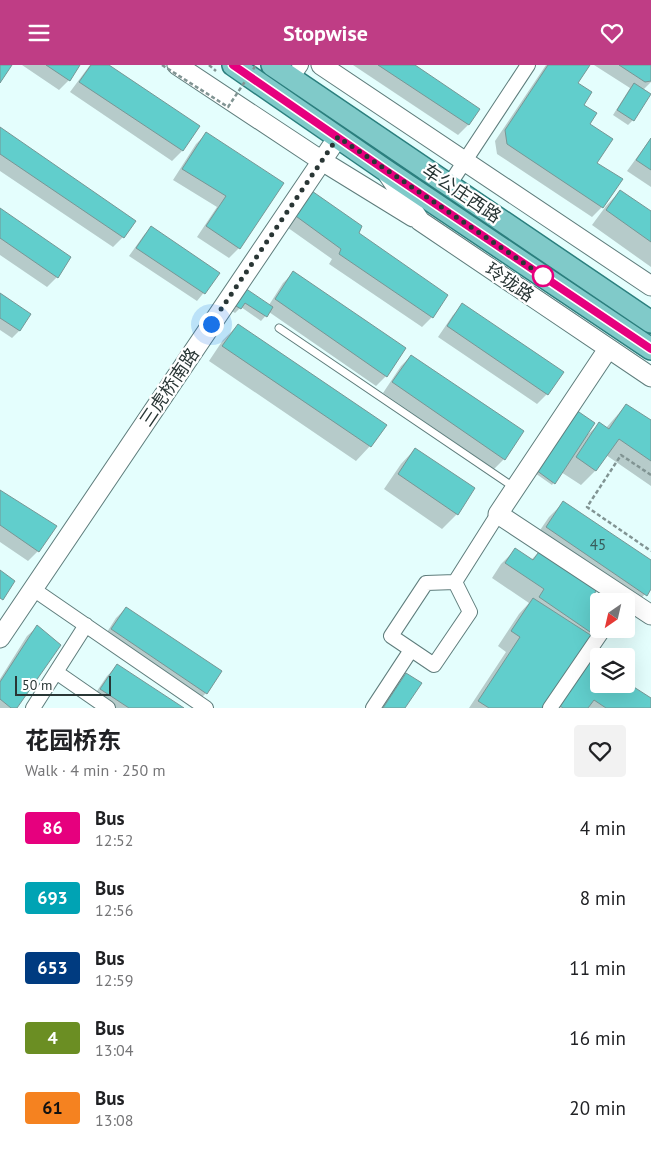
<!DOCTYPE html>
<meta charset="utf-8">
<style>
body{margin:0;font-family:"PT Sans","Noto Sans SC",sans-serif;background:#f2f2f2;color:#202124;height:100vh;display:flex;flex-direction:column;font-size:19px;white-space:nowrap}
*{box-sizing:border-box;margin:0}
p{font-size:16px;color:#757577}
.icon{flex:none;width:28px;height:28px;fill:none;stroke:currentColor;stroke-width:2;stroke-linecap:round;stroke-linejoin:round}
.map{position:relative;height:643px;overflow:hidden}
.side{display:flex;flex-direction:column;background:#fff;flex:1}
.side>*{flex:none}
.badge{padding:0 10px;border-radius:4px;font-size:18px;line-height:32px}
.needle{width:32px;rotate:214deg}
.buttons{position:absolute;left:590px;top:528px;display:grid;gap:10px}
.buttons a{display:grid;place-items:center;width:45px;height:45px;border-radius:5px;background:#fff;box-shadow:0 5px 20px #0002;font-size:25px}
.scale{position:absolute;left:15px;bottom:12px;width:96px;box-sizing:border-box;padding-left:5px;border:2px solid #293635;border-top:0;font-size:14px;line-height:18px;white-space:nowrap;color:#293635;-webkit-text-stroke:4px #fff;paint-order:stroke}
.you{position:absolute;width:25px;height:25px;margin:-12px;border:4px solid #fff;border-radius:50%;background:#1a73e8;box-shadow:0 0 0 8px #1a73e833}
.map>.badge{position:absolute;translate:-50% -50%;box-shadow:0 0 0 2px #fff}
.round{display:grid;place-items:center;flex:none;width:52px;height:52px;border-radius:5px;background:#f2f2f2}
.head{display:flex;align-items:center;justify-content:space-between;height:85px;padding:0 25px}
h1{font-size:24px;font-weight:700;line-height:38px}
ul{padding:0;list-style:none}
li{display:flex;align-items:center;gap:15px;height:70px;padding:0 25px}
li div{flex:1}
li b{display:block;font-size:19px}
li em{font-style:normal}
li .badge{min-width:55px;font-weight:700;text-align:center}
header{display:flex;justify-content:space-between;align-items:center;height:65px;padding:0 25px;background:#bf3d85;color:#fff;font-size:22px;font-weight:700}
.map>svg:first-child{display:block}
.shadow{fill:#0003}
.building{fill:#61cecc;stroke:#779695}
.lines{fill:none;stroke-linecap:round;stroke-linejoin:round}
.lane-casing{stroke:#5f7d7c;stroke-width:9}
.street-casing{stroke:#5f7d7c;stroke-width:16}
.secondary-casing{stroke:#5f7d7c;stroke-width:21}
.primary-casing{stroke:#2b7f7e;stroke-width:24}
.path{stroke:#819493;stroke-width:2.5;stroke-dasharray:4 2.5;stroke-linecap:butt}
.lane{stroke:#fff;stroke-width:7}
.street{stroke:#fff;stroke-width:14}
.secondary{stroke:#fff;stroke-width:19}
.primary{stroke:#80cac9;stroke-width:21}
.path-bridge{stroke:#819493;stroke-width:2.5;stroke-dasharray:4 2.5;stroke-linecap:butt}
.line-casing{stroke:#fff;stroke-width:11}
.line{stroke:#e6007e;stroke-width:8}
.walk{stroke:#293635;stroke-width:5;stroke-dasharray:0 9}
.stop-dot{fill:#fff;stroke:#e6007e;stroke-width:2.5}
.labels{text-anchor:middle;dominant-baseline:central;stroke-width:4.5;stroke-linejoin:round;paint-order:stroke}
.number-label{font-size:15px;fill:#375c5b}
.street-label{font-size:18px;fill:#293635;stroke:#fff}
</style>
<header><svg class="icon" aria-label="menu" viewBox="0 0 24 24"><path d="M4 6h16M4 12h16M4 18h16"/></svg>Stopwise<svg class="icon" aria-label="heart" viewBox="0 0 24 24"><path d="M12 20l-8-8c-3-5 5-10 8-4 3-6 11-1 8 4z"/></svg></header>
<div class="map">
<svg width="651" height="643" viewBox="0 0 651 643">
<rect width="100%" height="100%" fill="#e4fefd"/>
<path class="shadow" d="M 22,0 L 79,0 L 69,15 L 59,25 Z
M 90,0 L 107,0 L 182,86 L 172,96 L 70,27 Z
M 353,0 L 412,0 L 479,44 L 468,60 L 458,70 Z
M 546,0 L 589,0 L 576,18 L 588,59 L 595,98 L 621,114 L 602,142 L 592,152 L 497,89 L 495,76 Z
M 594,0 L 651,0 L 651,17 L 643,25 L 633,55 L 628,60 L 613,50 L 630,23 Z
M 0,63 L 123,172 L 113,182 L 0,106 Z
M 206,69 L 282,119 L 239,183 L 229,193 L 197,172 L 217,142 L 173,115 L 196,79 Z
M 651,73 L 651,122 L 627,106 Z
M 620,126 L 651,147 L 651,202 L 592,160 L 606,141 Z
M 299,136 L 358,168 L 432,252 L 422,262 L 329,199 L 332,194 L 284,160 Z
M 0,144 L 57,212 L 47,222 L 0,190 Z
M 151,163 L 219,209 L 197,236 L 129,191 L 144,170 Z
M 293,208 L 386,311 L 376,321 L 269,247 L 261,256 L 241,242 L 235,248 L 227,243 L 242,223 L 269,240 L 283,218 Z
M 0,229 L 30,249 L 19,266 L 12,273 L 0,265 Z
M 463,240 L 562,307 L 547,329 L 537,339 L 438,272 L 453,250 Z
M 238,260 L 370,381 L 356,396 L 209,296 L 223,275 Z
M 411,291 L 522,367 L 504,394 L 494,404 L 383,328 L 401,301 Z
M 626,340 L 651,357 L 651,421 L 606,390 L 595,406 L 581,420 L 561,407 L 552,420 L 535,408 L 587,370 L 599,359 L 606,363 Z
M 415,384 L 457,449 L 442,464 L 384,424 L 401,399 Z
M 0,426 L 38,486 L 28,496 L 0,477 Z
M 563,438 L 651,497 L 651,522 L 631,545 L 598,522 L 589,535 L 599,559 L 544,643 L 469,643 L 506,587 L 498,581 L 519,549 L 529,538 L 492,513 L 501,499 L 515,485 L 531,495 L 542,484 L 532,477 L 549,452 Z
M 126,543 L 206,628 L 196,638 L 102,575 L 116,553 Z
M 37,562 L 15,643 L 0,643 L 0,614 L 27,571 Z
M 117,601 L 182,643 L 104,643 L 91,635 L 107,611 Z
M 406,610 L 403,643 L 381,643 L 396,620 Z
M 599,619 L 626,619 L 651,634 L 651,643 L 551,643 Z"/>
<path class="building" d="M 0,0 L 12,0 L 0,18 Z
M 46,0 L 80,0 L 70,16 Z
M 91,0 L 109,0 L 200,61 L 183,86 L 79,17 Z
M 378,0 L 415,0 L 480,44 L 469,60 Z
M 548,0 L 590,0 L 578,18 L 592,27 L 584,40 L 597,48 L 590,59 L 613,74 L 597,98 L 623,114 L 603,143 L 507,79 L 505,65 Z
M 619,0 L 651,0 L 651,16 L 645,17 Z
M 634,18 L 651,29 L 634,56 L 617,45 Z
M 0,62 L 136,156 L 124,173 L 0,89 Z
M 206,67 L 284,118 L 240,184 L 206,161 L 226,131 L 182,104 Z
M 651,73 L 651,105 L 636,95 Z
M 309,124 L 362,161 L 359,168 L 448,230 L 433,253 L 339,189 L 341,184 L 293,149 Z
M 620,125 L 651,146 L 651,177 L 606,145 Z
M 0,143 L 71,192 L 58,213 L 0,173 Z
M 151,161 L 220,208 L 205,229 L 136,183 Z
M 293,206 L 406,283 L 387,312 L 275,234 Z
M 242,221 L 273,242 L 267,252 L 245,238 L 241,244 L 231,238 Z
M 0,228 L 31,249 L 20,266 L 0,253 Z
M 462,238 L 564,307 L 548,330 L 447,261 Z
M 238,259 L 387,360 L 371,382 L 222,281 Z
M 411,290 L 524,366 L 505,395 L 392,317 Z
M 626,339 L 651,355 L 651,396 L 619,374 L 596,406 L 576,392 L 599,357 L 609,364 Z
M 576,345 L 595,358 L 555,419 L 536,405 Z
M 415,383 L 475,423 L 458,450 L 398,409 Z
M 0,425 L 57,461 L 39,487 L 0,460 Z
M 563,436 L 651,495 L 651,524 L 647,531 L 546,462 Z
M 515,483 L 533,495 L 541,484 L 598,523 L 591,534 L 599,540 L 599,561 L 593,569 L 539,532 L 544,524 L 505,498 Z
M 0,505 L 15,516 L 3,535 L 0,533 Z
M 533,533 L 592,571 L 545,643 L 489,643 L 478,636 L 520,572 L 511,566 Z
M 126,542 L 222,606 L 207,629 L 111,564 Z
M 37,560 L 61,580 L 17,643 L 11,643 L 0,634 L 0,617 Z
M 589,592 L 599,598 L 599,619 L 626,619 L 626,617 L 651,633 L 651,643 L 606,643 L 594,635 L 588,643 L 563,643 L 557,639 Z
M 117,599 L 184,643 L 129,643 L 100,624 Z
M 406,608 L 422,618 L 405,643 L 383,643 Z"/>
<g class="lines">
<defs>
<path id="lane" d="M 279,263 L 515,423"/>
<path id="street" d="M 292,13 L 301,0
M 449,120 L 528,0
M 455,517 L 470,547 L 434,600 L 391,571 L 426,518 Z
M 455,517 L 498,449
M 33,524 L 206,643
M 56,607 L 108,643
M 33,643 L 86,560
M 373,643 L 411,585
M 550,643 L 604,564"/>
<path id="secondary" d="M 177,0 L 322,96 L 413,152
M 321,0 L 651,221
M 387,108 L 420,156 L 651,312
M 608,284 L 498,449 L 651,550
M 0,573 L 338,72"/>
<path id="primary" d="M 233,0 L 385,105 L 651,284
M 272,0 L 651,257"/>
</defs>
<use href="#lane" class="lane-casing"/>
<use href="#street" class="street-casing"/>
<use href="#secondary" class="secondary-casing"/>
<use href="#primary" class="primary-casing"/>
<path class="path" d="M 209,0 L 216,6
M 651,410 L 621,390 L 587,442 L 651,486"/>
<use href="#lane" class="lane"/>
<use href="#street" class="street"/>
<use href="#secondary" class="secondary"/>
<use href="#primary" class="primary"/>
<path class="path-bridge" d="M 162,0 L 228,42 L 256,0"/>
</g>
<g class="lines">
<defs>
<path id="line" d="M 233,0 L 385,105 L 651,284"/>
</defs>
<use href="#line" class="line-casing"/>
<use href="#line" class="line"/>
<path class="walk" d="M 211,259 L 338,72 L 543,211"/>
</g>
<circle class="stop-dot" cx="543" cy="211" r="10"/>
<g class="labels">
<g class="number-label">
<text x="598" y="479">45</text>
</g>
<g class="street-label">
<text transform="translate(462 128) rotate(34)">车公庄西路</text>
<text transform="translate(510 217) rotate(34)">玲珑路</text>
<text transform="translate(169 322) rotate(-56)">三虎桥南路</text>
</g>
</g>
</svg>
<div class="buttons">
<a><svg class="needle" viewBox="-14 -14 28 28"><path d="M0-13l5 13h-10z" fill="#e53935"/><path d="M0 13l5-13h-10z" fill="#757577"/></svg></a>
<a><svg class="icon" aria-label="layers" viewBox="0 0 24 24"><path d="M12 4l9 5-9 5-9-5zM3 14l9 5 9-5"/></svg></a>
</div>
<div class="scale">50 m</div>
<div class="you" style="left:211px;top:259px"></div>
</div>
<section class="side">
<div class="head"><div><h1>花园桥东</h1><p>Walk · 4 min · 250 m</p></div><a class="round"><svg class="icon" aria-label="heart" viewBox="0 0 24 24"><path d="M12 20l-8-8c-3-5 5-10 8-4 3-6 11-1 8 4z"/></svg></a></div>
<ul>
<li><span class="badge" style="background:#e6007e;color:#fff">86</span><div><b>Bus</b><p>12:52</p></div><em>4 min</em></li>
<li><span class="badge" style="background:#00a3b4;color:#fff">693</span><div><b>Bus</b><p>12:56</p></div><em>8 min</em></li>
<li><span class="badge" style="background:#003b80;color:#fff">653</span><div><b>Bus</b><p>12:59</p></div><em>11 min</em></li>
<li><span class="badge" style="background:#6b8e23;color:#fff">4</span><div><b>Bus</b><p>13:04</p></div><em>16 min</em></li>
<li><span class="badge" style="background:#f58220;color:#111">61</span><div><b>Bus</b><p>13:08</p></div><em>20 min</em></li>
</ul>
</section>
